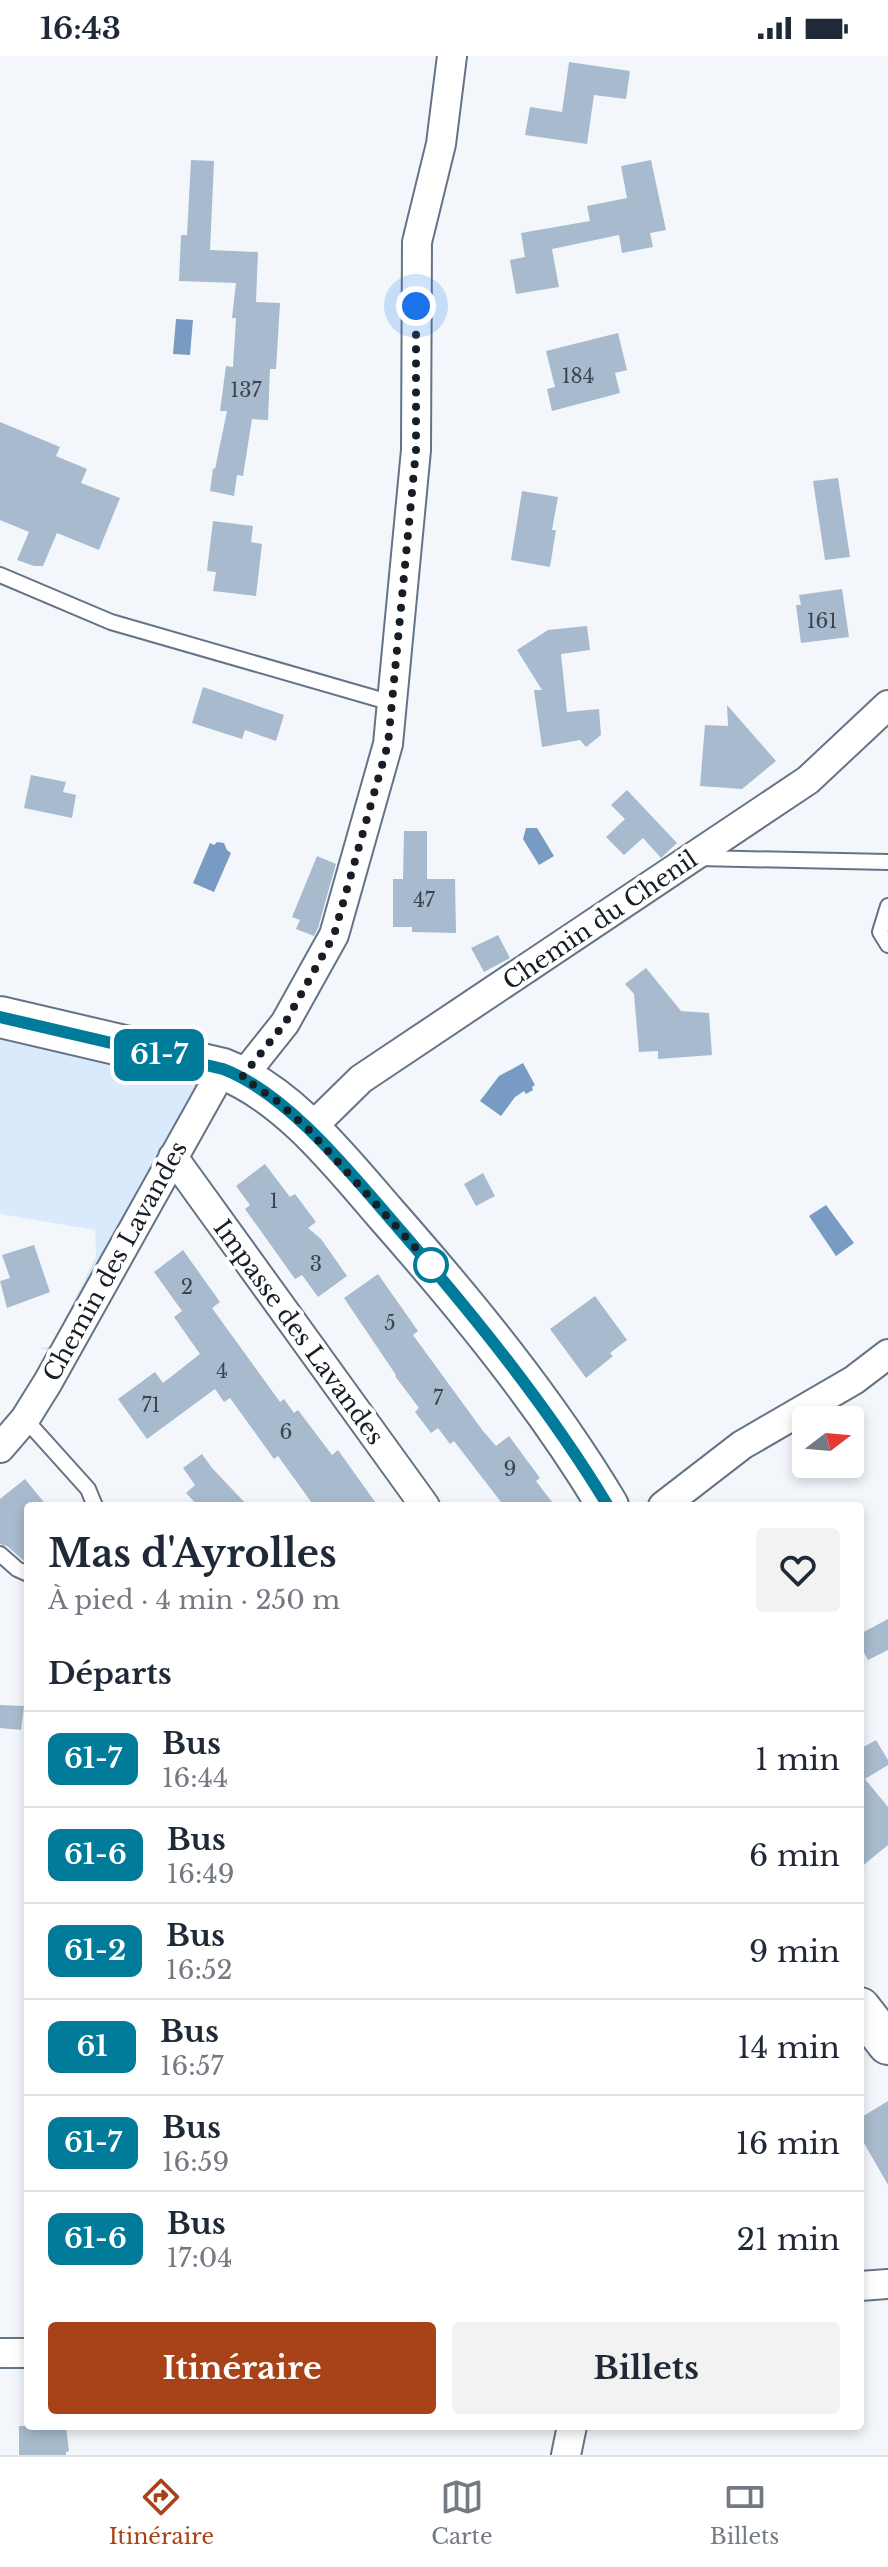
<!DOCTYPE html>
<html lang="fr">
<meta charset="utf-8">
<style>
body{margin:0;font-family:"Libre Baskerville",serif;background:#f2f2f3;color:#1f2937;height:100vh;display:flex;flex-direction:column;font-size:30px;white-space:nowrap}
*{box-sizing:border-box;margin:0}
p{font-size:26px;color:#747a83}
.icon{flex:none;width:44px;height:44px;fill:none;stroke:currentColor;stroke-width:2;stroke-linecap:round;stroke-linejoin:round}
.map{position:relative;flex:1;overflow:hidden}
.sheet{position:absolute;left:24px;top:1446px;width:840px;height:928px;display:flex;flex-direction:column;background:#fff;border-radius:8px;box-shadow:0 4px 12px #0003}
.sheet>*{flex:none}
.badge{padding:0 16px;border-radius:12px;font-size:28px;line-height:52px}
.needle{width:52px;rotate:74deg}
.buttons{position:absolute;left:792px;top:1350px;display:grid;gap:16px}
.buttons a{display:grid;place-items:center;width:72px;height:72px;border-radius:8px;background:#fff;box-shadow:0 4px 12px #0003;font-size:40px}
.you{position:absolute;width:40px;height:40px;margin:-20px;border:6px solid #fff;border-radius:50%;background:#1a73e8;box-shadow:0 0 0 12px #1a73e833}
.map>.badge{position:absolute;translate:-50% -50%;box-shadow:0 0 0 4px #fff}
h2{padding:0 24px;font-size:30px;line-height:72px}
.round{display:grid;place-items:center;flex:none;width:84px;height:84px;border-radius:8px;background:#f2f2f3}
.overview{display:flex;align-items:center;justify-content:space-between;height:136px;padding:0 24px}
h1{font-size:38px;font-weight:800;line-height:60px}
.button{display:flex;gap:16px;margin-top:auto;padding:16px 24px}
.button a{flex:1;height:92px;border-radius:8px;background:#a84218;color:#fff;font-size:32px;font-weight:800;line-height:92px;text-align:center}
.button a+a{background:#f2f2f3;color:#1f2937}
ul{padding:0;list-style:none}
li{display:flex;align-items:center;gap:24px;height:96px;padding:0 24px;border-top:2px solid #e0e1e3}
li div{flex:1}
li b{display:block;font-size:30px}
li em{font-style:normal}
li .badge{min-width:88px;font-weight:700;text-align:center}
.status{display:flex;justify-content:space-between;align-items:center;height:56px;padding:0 40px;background:#fff;direction:ltr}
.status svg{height:22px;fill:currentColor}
.tabs{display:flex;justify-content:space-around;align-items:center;height:112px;border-top:2px solid #e0e1e3;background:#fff;font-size:22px;color:#747a83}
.tabs a{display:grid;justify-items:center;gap:4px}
.tabs .selected{color:#a84218}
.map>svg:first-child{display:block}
.green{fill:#d9eafd}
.water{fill:#779bc2}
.building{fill:#a8bacd}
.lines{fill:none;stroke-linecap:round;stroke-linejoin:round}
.lane-casing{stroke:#647486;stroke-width:18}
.street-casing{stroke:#647486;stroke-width:32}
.secondary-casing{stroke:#647486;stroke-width:44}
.lane{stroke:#fff;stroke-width:14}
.street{stroke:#fff;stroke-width:28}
.secondary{stroke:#fff;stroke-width:40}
.line-casing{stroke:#fff;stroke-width:18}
.line{stroke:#007b99;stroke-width:12}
.walk{stroke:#171e25;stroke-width:8;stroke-dasharray:0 14.4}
.stop-dot{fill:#fff;stroke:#007b99;stroke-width:4}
.labels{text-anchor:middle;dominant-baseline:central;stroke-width:8;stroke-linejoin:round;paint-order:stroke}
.number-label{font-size:20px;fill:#3b454f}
.street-label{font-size:24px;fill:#171e25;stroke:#fff}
</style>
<div class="status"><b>16:43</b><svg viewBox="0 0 49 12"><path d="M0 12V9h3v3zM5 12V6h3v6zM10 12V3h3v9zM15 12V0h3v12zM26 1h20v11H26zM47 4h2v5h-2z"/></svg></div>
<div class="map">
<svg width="888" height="2399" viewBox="0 0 888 2399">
<rect width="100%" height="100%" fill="#f3f7fb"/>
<path class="green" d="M 0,975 L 204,1029 L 58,1293 L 49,1295 L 39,1292 L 51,1290 L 96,1200 L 95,1174 L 0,1158 Z"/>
<path class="water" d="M 176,263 L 193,264 L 190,299 L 173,298 Z
M 526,772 L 537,772 L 554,800 L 539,809 L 523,783 Z
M 217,786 L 224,787 L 227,794 L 231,797 L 214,836 L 193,827 L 210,787 L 214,789 Z
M 523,1007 L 535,1029 L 532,1031 L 533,1034 L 526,1038 L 524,1035 L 515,1041 L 501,1060 L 480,1045 L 499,1020 Z
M 826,1149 L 854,1187 L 836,1200 L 809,1160 Z"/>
<path class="building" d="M 569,6 L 630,15 L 626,43 L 594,39 L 587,88 L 525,79 L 530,51 L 562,56 Z
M 191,104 L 214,105 L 210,194 L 258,196 L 256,246 L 280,247 L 276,313 L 270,313 L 268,364 L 252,363 L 243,420 L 237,419 L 234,440 L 210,435 L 213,412 L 215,413 L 227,355 L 220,355 L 226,310 L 233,311 L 236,262 L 232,262 L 236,227 L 179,225 L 181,179 L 187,179 Z
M 651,104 L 666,174 L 650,177 L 653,191 L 622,197 L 619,179 L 552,193 L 559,231 L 516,238 L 510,204 L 525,201 L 521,177 L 590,165 L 587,150 L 627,142 L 621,110 Z
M 618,277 L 627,314 L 615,317 L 620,337 L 552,355 L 547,333 L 555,331 L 546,295 Z
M 0,366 L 60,391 L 56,400 L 87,413 L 81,427 L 120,442 L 99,494 L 57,477 L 43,510 L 34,510 L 17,504 L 29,476 L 0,464 Z
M 838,422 L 850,501 L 825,504 L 813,425 Z
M 522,435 L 558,441 L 552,474 L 556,474 L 550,511 L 511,504 Z
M 213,465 L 253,470 L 251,486 L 262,488 L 256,540 L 213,535 L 216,516 L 207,515 Z
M 842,533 L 849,581 L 801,587 L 796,549 L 801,549 L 799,539 Z
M 587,570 L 590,594 L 561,598 L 567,656 L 599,653 L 601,679 L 586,691 L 580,684 L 542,691 L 534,634 L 542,634 L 517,594 L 548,574 Z
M 203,631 L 284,659 L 276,685 L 245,674 L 242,683 L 192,667 Z
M 727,649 L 776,705 L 742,733 L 700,730 L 705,669 L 728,670 Z
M 31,719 L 66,726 L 63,736 L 76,739 L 72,762 L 24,752 Z
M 627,734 L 677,787 L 661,802 L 643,782 L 624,799 L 606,781 L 625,763 L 611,749 Z
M 404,775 L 427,775 L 427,823 L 455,823 L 456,877 L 412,876 L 412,871 L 393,871 L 393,823 L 403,823 Z
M 317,800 L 336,808 L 318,872 L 314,880 L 296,873 L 300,864 L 292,861 Z
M 498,879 L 510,902 L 484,916 L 471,892 Z
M 646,912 L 681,955 L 709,957 L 712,999 L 658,1003 L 658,995 L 639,996 L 634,938 L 625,928 Z
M 265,1108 L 290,1141 L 295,1138 L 316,1166 L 308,1172 L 321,1183 L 347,1220 L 318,1241 L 302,1219 L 295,1223 L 245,1153 L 250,1149 L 236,1130 Z
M 483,1117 L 495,1140 L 476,1150 L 464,1128 Z
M 34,1189 L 50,1236 L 7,1252 L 0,1225 L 10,1222 L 2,1199 Z
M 183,1194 L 220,1246 L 212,1252 L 280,1346 L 284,1343 L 294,1357 L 298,1354 L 332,1399 L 338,1394 L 378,1450 L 314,1450 L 278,1400 L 274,1403 L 230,1342 L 224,1346 L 215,1333 L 147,1383 L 118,1343 L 155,1316 L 163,1327 L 200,1298 L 174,1261 L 182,1255 L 154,1216 Z
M 378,1218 L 418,1275 L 413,1279 L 483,1375 L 496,1390 L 509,1380 L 540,1422 L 536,1425 L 555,1450 L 504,1450 L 454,1385 L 450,1388 L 438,1372 L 431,1377 L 415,1356 L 419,1352 L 395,1320 L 396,1319 L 344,1242 Z
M 595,1240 L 627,1284 L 610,1297 L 613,1300 L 586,1322 L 550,1273 Z
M 202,1398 L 212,1412 L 248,1450 L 198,1450 L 186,1437 L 195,1429 L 183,1412 Z
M 25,1423 L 47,1450 L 28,1450 L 28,1504 L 24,1499 L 24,1505 L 7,1490 L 0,1488 L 0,1443 Z
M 888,1563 L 888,1594 L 868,1604 L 860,1589 L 860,1578 Z
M 0,1649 L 24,1650 L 21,1674 L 0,1672 Z
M 876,1684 L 888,1704 L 888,1709 L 865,1723 L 888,1751 L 888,1789 L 860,1812 L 860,1693 Z
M 888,2045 L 888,2129 L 860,2080 L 860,2062 Z
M 19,2370 L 66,2370 L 69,2395 L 66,2396 L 66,2399 L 19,2399 Z"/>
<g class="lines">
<defs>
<path id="lane" d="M 0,519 L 111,566 L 392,647
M 698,802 L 888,806
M 888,850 L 880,876 L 888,889
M 25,1363 L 88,1433 L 95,1450
M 0,1498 L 17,1513 L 28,1518"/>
<path id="street" d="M 242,1021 L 285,967 L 334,879 L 388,688 L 416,394 L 417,186 L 441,88 L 452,0
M 309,1074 L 361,1023 L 808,724 L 888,649
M 173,1101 L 425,1450
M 0,1392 L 25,1363 L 48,1326 L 223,1013
M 663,1450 L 742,1389 L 854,1324 L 888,1298
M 860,2230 L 888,2228
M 0,2297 L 28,2297
M 566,2399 L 572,2370"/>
<path id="secondary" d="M 0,961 L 223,1013 C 289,1039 340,1105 386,1158 C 466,1249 545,1345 608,1450
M 860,1952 L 888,1988"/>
</defs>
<use href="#lane" class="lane-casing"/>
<use href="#street" class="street-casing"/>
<use href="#secondary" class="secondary-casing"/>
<use href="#lane" class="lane"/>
<use href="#street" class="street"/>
<use href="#secondary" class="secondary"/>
</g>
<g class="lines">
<defs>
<path id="line" d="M 0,961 L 223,1013 C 288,1038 349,1115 394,1167 C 471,1256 547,1349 608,1450"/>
</defs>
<use href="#line" class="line-casing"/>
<use href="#line" class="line"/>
<path class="walk" d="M 416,250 L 416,394 L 388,688 L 334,879 L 285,967 L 242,1021 L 277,1045 L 309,1074 L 431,1209"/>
</g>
<circle class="stop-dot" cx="431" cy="1209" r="16"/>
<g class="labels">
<g class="number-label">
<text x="578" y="320">184</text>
<text x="246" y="334">137</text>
<text x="822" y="565">161</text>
<text x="424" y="844">47</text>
<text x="274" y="1145">1</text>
<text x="316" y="1208">3</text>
<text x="187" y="1231">2</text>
<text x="390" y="1267">5</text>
<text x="222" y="1315">4</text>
<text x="438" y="1342">7</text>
<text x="151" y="1349">71</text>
<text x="286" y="1376">6</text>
<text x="510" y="1413">9</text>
</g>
<g class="street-label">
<text transform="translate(600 864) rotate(-34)">Chemin du Chenil</text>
<text transform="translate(115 1205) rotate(-61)">Chemin des Lavandes</text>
<text transform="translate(299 1276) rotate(54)">Impasse des Lavandes</text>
</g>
</g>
</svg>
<div class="buttons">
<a><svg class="needle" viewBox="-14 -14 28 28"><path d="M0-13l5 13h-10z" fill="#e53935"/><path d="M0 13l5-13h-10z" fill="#747a83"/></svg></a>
</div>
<div class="you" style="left:416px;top:250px"></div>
<b class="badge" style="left:159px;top:999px;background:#007b99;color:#fff">61-7</b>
<section class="sheet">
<div class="overview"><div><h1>Mas d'Ayrolles</h1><p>À pied · 4 min · 250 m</p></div><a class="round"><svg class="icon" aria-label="heart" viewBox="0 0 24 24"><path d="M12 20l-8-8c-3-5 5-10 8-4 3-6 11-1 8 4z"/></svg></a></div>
<h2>Départs</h2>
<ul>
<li><span class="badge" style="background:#007b99;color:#fff">61-7</span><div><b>Bus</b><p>16:44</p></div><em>1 min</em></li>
<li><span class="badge" style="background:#007b99;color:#fff">61-6</span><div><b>Bus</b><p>16:49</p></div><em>6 min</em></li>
<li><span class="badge" style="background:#007b99;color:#fff">61-2</span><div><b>Bus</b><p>16:52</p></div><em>9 min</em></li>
<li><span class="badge" style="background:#007b99;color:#fff">61</span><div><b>Bus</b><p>16:57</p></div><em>14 min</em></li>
<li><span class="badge" style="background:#007b99;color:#fff">61-7</span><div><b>Bus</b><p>16:59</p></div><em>16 min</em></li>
<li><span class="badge" style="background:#007b99;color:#fff">61-6</span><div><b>Bus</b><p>17:04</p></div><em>21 min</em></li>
</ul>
<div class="button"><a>Itinéraire</a><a>Billets</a></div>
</section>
</div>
<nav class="tabs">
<a class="selected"><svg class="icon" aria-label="directions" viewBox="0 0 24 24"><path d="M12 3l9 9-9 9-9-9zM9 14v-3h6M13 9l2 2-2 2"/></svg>Itinéraire</a>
<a><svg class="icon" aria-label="map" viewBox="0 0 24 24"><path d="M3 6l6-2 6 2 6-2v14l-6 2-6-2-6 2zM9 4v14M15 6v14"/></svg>Carte</a>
<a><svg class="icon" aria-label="tickets" viewBox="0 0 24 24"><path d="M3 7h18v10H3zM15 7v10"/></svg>Billets</a>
</nav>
